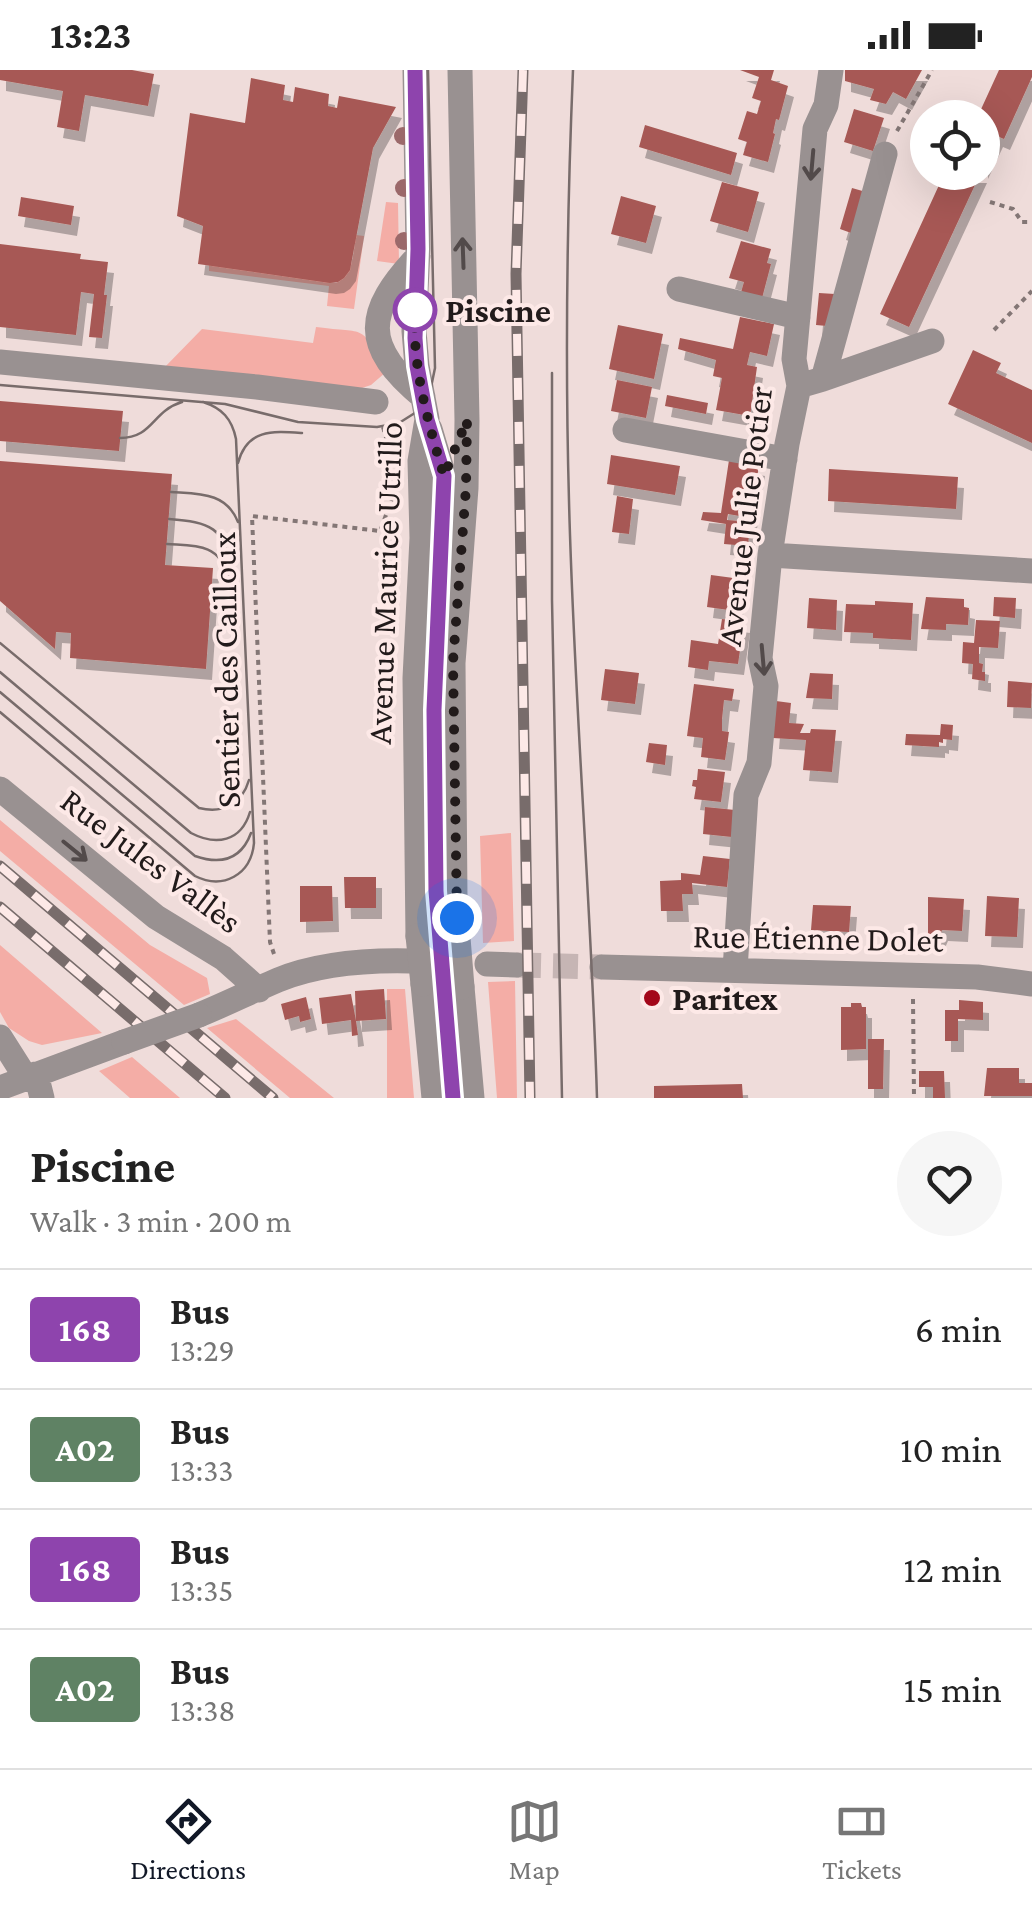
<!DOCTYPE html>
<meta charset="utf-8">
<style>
body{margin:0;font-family:"Crimson Pro",serif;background:#f6f6f6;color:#222;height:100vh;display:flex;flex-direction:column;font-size:38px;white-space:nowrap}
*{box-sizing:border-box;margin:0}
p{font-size:32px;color:#767676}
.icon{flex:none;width:55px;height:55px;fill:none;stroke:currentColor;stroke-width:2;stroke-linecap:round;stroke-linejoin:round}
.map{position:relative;height:1028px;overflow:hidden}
.side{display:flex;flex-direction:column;background:#fff;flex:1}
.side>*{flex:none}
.badge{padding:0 20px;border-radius:8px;font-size:35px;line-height:65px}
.fabs{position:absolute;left:910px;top:30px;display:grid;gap:20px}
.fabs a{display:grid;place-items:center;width:90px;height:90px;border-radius:50%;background:#fff;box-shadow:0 10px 40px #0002;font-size:50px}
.you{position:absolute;width:50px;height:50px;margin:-25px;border:8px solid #fff;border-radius:50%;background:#1a73e8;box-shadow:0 0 0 15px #1a73e833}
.map>.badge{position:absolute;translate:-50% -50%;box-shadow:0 0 0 5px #fff}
.round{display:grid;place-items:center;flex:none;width:105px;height:105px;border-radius:52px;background:#f6f6f6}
.headline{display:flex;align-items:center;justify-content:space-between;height:170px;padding:0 30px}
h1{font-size:48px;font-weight:700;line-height:75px}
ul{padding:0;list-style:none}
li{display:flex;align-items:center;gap:30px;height:120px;padding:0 30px;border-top:2px solid #e0e0e0}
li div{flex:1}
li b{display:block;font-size:38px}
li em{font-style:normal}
li .badge{min-width:110px;font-weight:700;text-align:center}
.status{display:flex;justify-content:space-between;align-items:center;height:70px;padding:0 50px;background:#fff;direction:ltr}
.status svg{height:28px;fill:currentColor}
.dock{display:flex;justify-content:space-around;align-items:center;height:140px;border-top:2px solid #e0e0e0;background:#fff;font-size:28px;color:#767676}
.dock a{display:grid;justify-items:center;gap:5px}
.dock .current{color:#111827}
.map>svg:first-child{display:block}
.green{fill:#f4ada6}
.building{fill:#a75954;filter:url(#shadow)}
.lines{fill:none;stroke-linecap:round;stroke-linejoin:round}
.minor-tunnel{stroke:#c6b5b4;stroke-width:25;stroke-dasharray:25 12;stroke-linecap:butt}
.path{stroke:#837675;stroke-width:4;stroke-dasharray:5 5;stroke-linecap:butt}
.minor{stroke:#999191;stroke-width:25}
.tram{stroke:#786c6b;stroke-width:2.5}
.rail-casing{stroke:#786c6b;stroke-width:11}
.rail{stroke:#fde9e7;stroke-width:8;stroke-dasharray:22;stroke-linecap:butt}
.minor-bridge{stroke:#999191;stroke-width:25}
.tree{fill:#9b696a}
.oneway{stroke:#524a4a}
.line-casing{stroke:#fff;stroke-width:22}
.line{stroke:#8e44ad;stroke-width:15}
.walk{stroke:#221b1b;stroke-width:10;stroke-dasharray:0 18}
.stop-dot{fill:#fff;stroke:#8e44ad;stroke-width:5}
.poi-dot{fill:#a3071a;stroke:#fde9e7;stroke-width:4}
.labels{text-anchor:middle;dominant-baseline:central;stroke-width:8;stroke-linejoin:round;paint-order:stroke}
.stop-label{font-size:35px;font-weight:bold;fill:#221b1b;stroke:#fde9e7;text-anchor:start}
.street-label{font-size:35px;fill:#221b1b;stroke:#fde9e7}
.poi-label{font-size:35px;font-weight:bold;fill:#221b1b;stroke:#fde9e7;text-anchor:start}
</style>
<div class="status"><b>13:23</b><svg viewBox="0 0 49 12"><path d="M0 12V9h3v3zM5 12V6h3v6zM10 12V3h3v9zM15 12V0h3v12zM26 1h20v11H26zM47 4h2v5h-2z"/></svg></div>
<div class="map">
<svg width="1032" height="1028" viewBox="0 0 1032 1028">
<defs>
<filter id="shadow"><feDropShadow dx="6" dy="11" stdDeviation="0" flood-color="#0004"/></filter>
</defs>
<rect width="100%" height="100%" fill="#efdcda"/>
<path class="green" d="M 386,132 L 398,133 L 399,194 L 377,191 Z
M 356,165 L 364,166 L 354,239 L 327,236 L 329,216 L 209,201 L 209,195 L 336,213 C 354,204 353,184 356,165 Z
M 316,257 C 368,264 360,252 386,302 L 371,315 L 362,318 L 162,300 L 202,259 L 313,273 Z
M 0,750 L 150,875 L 207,908 L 210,924 L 184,935 L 0,781 Z
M 511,763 L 514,871 L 483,873 L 480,766 Z
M 0,875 L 102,963 L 42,975 L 29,971 L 9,958 L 0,942 Z
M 515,911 L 517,1028 L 497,1028 L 488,912 Z
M 387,919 L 405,919 L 414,1028 L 387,1028 Z
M 236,949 L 334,1028 L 290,1028 L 207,958 Z
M 132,987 L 180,1028 L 130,1028 L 99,1001 Z"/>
<path class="building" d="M 0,0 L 132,0 L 154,4 L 148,36 L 85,25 L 79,61 L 57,57 L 63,21 L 0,10 Z
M 740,0 L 774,0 L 771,10 L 788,16 L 779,50 L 776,49 L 773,63 L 775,64 L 768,92 L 743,85 L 747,72 L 738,69 L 747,41 L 757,44 L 761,31 L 752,28 L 759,7 Z
M 845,0 L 922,0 L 906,29 L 893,22 L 886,34 L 870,30 L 874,19 L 845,11 Z
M 999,0 L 1032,0 L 1032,7 L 1004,69 L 997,66 L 982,98 L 982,48 L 977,48 Z
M 251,8 L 285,15 L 283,30 L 293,32 L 295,17 L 329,24 L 328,36 L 337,38 L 339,26 L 396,37 L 373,78 L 350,200 L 344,208 L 338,212 L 330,213 L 198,194 L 203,156 L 177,146 L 190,43 L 245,53 Z
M 854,39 L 884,48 L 873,81 L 844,72 Z
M 645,55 L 737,83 L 731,105 L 639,77 Z
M 945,102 L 981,102 L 909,257 L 880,244 Z
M 722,112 L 759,122 L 748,162 L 710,151 Z
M 852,118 L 866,122 L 854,164 L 840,159 Z
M 621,126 L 656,136 L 646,173 L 611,164 Z
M 21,127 L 74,136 L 71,155 L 18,146 Z
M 741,171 L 771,179 L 767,193 L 771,194 L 761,232 L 740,226 L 744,212 L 729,208 Z
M 0,174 L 81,184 L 80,189 L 108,192 L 104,225 L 107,225 L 102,268 L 89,267 L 94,224 L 81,222 L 76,265 L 0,257 Z
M 819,223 L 835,224 L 827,256 L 816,255 Z
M 740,247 L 774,254 L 767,286 L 750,282 L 747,295 L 757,297 L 750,346 L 716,340 L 722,308 L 713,306 L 716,290 L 678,279 L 680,268 L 733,279 Z
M 618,255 L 663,264 L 654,309 L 609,299 Z
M 973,280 L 1001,293 L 996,303 L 1032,320 L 1032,373 L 948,334 Z
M 617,310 L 652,317 L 646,348 L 611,341 Z
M 667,325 L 708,333 L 706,344 L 665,336 Z
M 0,331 L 123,341 L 119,381 L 0,371 Z
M 611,385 L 680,396 L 675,425 L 607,414 Z
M 729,390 L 759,395 L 751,448 L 728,444 L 727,450 L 750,452 L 748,476 L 724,474 L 726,454 L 701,450 L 703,442 L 721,443 Z
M 0,391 L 172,404 L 165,495 L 213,498 L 206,599 L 70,588 L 71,563 L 56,562 L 55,579 L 0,531 Z
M 829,399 L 958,407 L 956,439 L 828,431 Z
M 617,426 L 633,429 L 629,464 L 612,462 Z
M 711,505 L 741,509 L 736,541 L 707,537 Z
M 926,527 L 964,529 L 964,537 L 969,538 L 968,555 L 946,554 L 946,560 L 921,559 Z
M 994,527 L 1016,528 L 1015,548 L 993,546 Z
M 809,528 L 837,530 L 836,560 L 807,558 Z
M 875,531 L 913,533 L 911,570 L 873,568 L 873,563 L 844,562 L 846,534 L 875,535 Z
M 722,549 L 744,552 L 738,594 L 709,591 L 708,600 L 688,597 L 691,570 L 718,574 Z
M 976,550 L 1000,551 L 998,578 L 979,577 L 979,593 L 983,594 L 982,602 L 985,602 L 985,611 L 972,609 L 973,594 L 962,593 L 963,572 L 974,573 Z
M 605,599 L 639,603 L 635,634 L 601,630 Z
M 810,603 L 833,604 L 832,629 L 806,628 Z
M 1008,611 L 1032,613 L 1031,638 L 1007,637 Z
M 694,614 L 734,619 L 732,631 L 724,630 L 722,649 L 722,661 L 729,662 L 725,690 L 701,687 L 703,668 L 687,666 Z
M 776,631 L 791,633 L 789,653 L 804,654 L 800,663 L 810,663 L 811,659 L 836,660 L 832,702 L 803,700 L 806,670 L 773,668 Z
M 941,654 L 953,655 L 952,670 L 943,669 L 943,673 L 939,672 L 939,677 L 905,675 L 906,664 L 940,665 Z
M 649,673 L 667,675 L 665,695 L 646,692 Z
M 698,699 L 725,702 L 721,732 L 694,729 L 696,717 L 692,716 L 693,710 L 697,710 Z
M 705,737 L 735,740 L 732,767 L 703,764 Z
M 703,786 L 730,789 L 727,817 L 692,813 L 693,824 L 682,824 L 683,841 L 661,841 L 660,811 L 681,810 L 681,803 L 700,805 Z
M 344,807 L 376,807 L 376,838 L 345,838 Z
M 300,816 L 332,816 L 333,851 L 300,852 Z
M 987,826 L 1019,828 L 1017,867 L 985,866 Z
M 928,827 L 964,829 L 962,861 L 942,860 L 939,867 L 928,867 Z
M 813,835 L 851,836 L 849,862 L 811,860 Z
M 384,919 L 386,949 L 356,951 L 358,965 L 352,966 L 351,950 L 322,954 L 319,928 L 351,924 L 356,951 L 355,921 Z
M 306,927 L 311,949 L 300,952 L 299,946 L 285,950 L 281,934 Z
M 959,930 L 983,932 L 983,950 L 958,949 L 958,971 L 945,971 L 945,940 L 959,940 Z
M 851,933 L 861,933 L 862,937 L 866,937 L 866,979 L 841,980 L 841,937 L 851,937 Z
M 868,969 L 884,969 L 883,1019 L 868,1019 Z
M 987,998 L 1019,998 L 1019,1013 L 1032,1013 L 1032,1026 L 984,1026 Z
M 919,1001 L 944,1001 L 945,1028 L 933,1028 L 933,1017 L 919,1017 Z
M 742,1014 L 743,1028 L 654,1028 L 654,1016 Z"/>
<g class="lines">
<path class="minor-tunnel" d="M 516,895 L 602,897"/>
<path class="path" d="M 897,61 L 932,0
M 990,132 L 1013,139 L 1022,152 L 1032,152
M 994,260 L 1032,221
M 383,357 L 390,382 L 396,389
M 274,884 L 270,872 L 252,446 L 380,461 L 395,421
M 913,929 L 914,1028"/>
<path class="minor" d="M 415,0 L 418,179 L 414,261 L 417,296 L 427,349 L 420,391 L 422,468 L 415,608 L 418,866
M 418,186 C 365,242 361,276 423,327
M 679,219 L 798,247
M 0,292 L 257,317 L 376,332
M 823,309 L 932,271
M 799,316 L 823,309 L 885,84
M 430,359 L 444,406 L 444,418 L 433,640 L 436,821 L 439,866
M 625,360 L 785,389
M 770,485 L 1032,501
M 0,719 L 156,847 L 223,888 L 259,920
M 458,868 L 455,828 L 453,593 L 466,418 L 467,350 L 460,0
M 487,894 L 516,895
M 602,897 L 977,907 L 1032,914
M 735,900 L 746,725 L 759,693 L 766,616 L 760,588 L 770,485 L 787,374 L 799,316 L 794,289 L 815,59 L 826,35 L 831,0
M 423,914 L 434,1028
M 444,915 L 453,1028
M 462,917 L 472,1028
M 199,945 C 226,934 252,921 278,910 C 320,893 366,890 410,891
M 0,967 L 26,1008
M 36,1004 L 42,1028
M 0,1018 L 124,972"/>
<path class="tram" d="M 573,0 C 567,144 565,287 569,431 C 574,630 591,829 597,1028
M 552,303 L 552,530 L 562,1028
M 0,315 L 225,334 L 298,352 L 377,357 L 399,353 L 418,341 L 430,322 L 435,298 L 428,0
M 120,368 C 153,368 152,341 182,332
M 238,393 C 247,359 272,361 302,363
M 171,422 C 199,424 226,422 238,452
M 169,449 C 209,452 227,457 229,501
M 167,474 C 196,476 217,473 229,505
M 0,573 L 199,738 C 223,744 242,734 249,710
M 0,602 L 191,763 C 216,776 241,772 250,742
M 0,622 L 195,786 C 221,795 241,790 251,763
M 0,642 L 195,806 C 223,820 251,805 254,773 L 236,369 C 232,349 222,338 203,332"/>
<defs>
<path id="rail" d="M 523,0 L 516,204 L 530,1028
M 0,796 L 273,1028
M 0,837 L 225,1028"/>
</defs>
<use href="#rail" class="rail-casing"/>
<use href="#rail" class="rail"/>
<path class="minor-bridge" d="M 418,866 L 423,914
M 439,866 L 444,915
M 458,868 L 462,917
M 124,972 L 199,945"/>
</g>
<g class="tree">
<circle cx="403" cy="66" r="9"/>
<circle cx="404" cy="118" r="9"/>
<circle cx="404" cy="171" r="9"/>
</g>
<defs><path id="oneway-shaft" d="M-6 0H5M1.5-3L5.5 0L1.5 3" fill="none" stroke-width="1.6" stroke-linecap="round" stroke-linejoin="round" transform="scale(2.5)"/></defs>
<g class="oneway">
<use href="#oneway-shaft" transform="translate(812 95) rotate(95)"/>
<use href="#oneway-shaft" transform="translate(463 183) rotate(-92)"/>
<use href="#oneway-shaft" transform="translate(763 590) rotate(85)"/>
<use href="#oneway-shaft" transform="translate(75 781) rotate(39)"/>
</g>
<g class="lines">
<defs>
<path id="line" d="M 415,0 L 418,179 L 415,268 L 417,296 L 427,350 L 444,406 L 434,640 L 436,821 L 453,1028"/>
</defs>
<use href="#line" class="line-casing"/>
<use href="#line" class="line"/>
<path class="walk" d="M 415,240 C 412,297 428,352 444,406 L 467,350 L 466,418 L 453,592 L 457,848"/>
</g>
<circle class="stop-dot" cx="415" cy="240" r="20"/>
<circle class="poi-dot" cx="652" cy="928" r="10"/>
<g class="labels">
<g class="stop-label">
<text x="445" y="240">Piscine</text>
</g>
<g class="street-label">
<text transform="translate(745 446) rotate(-83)">Avenue Julie Potier</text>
<text transform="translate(385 513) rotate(-88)">Avenue Maurice Utrillo</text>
<text transform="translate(226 600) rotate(-91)">Sentier des Cailloux</text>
<text transform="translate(151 791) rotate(37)">Rue Jules Vallès</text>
<text transform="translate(818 868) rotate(1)">Rue Étienne Dolet</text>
</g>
<g class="poi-label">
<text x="672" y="928">Paritex</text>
</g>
</g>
</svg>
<div class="fabs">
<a><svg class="icon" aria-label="locate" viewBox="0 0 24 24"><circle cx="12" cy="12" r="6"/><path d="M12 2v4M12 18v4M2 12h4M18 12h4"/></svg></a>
</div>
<div class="you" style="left:457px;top:848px"></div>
</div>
<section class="side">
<div class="headline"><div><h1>Piscine</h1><p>Walk · 3 min · 200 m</p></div><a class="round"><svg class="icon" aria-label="heart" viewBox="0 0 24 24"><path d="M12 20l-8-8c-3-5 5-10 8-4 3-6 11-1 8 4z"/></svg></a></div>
<ul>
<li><span class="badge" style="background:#8e44ad;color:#fff">168</span><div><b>Bus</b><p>13:29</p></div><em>6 min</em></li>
<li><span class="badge" style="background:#5f8264;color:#fff">A02</span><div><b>Bus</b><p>13:33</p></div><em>10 min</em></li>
<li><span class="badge" style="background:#8e44ad;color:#fff">168</span><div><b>Bus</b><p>13:35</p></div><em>12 min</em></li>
<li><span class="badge" style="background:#5f8264;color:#fff">A02</span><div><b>Bus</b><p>13:38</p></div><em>15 min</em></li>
</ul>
</section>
<nav class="dock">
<a class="current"><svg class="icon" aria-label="directions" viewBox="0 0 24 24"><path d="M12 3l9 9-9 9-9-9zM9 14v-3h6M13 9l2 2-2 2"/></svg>Directions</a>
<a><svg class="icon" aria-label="map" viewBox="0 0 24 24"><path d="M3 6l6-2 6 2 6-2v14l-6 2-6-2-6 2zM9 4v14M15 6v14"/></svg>Map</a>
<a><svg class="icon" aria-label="tickets" viewBox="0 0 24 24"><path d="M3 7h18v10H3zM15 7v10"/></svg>Tickets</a>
</nav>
